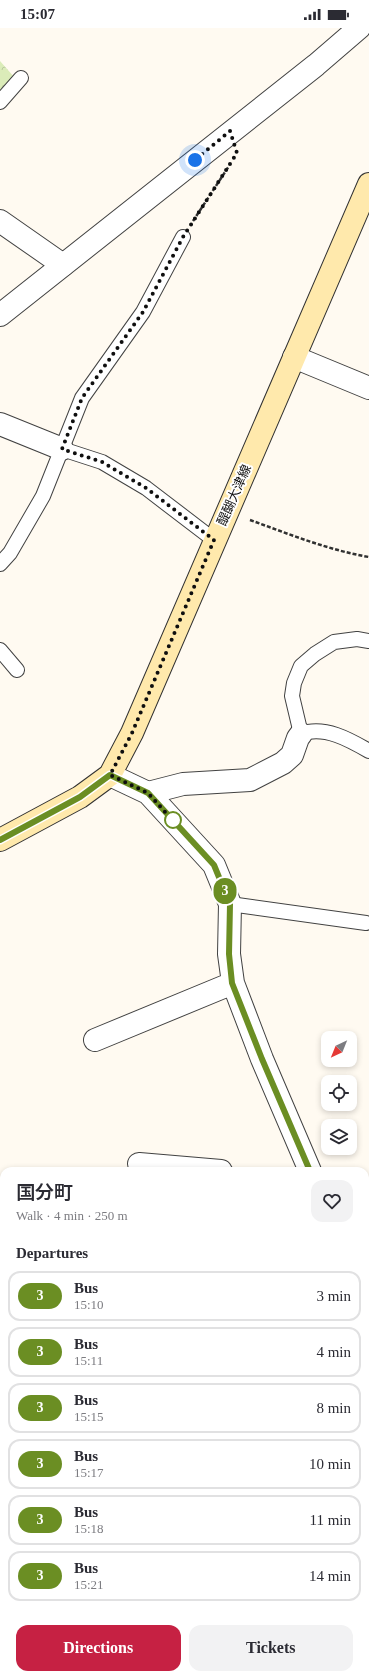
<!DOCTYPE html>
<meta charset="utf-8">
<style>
body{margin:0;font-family:"Times New Roman","Noto Sans JP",serif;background:#f2f2f3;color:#2b2b33;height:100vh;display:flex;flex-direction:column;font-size:15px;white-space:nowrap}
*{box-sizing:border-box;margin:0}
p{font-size:13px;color:#7c7c81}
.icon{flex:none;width:22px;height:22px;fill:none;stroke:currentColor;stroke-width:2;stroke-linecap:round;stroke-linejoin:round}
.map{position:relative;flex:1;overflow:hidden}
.panel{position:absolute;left:0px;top:1139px;width:369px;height:512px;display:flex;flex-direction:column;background:#fff;border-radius:12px 12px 0 0;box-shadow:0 2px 6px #0003}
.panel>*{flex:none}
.badge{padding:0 8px;border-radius:13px;font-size:14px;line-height:26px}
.needle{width:26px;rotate:223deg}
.buttons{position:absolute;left:321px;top:1003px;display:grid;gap:8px}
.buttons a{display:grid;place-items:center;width:36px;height:36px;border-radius:8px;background:#fff;box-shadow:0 2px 6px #0003;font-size:20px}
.you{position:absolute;width:20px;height:20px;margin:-10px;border:3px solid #fff;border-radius:50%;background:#1a73e8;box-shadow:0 0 0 6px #1a73e833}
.map>.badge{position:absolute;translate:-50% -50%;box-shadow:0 0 0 2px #fff}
h2{padding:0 16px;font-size:15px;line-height:36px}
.round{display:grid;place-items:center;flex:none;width:42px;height:42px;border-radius:12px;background:#f2f2f3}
.headline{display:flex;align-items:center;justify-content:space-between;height:68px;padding:0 16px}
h1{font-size:19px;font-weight:600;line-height:30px}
.primary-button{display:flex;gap:8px;margin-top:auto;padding:8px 16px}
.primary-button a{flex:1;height:46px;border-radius:12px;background:#c62143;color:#fff;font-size:16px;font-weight:600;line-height:46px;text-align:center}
.primary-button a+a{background:#f2f2f3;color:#2b2b33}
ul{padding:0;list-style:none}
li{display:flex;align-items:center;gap:12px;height:50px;margin:0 8px 6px;padding:0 8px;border:2px solid #e1e1e2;border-radius:12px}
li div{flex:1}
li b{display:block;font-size:15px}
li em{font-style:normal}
li .badge{min-width:44px;font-weight:700;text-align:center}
.status{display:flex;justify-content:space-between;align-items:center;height:28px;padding:0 20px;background:#fff;direction:ltr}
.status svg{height:11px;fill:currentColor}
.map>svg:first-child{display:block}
.park{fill:url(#park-crowns)}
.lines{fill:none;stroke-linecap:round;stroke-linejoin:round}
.river{stroke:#b4eaf9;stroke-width:46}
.service-casing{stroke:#424242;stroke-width:16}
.minor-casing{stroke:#424242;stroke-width:24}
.tertiary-casing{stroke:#424242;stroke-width:24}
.secondary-casing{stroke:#313131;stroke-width:24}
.path{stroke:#313131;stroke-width:2.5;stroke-dasharray:4 2;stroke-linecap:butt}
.service{stroke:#fff;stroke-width:14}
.minor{stroke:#fff;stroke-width:22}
.tertiary{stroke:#fff;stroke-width:22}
.secondary{stroke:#ffe9ac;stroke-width:22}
.line-casing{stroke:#fff;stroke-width:9}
.line{stroke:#6b8e23;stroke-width:6}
.walk{stroke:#0f0f0f;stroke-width:4;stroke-dasharray:0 7.2}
.stop-dot{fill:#fff;stroke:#6b8e23;stroke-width:2}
.labels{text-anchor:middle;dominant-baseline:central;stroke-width:4;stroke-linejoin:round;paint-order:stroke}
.street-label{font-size:13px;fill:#0f0f0f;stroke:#fff}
</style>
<div class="status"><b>15:07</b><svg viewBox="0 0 49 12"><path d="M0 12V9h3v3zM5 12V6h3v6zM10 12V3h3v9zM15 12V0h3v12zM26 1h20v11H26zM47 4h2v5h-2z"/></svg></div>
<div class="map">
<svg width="369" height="1651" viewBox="0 0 369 1651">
<defs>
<pattern id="park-crowns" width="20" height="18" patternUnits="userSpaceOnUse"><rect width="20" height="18" fill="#dbecb9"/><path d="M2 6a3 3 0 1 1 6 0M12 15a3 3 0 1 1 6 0" fill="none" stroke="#bbc99e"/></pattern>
</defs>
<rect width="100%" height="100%" fill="#fffaf1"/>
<path class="park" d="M 0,33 L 15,50 L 0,64 Z
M 0,1586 L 4,1590 L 4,1619 L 0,1623 Z"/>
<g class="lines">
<path class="river" d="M 0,1424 L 4,1424
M 365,1431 L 369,1424"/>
<defs>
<path id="service" d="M 0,74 L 21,50
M 62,421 L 102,434 L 146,460 L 214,512
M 0,536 L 10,525 L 43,468 L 82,370 L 143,284 L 183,209
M 369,613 L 357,611 L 334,614 L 315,626 L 301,638 L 294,655 L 292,668 L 301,706 C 324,697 350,712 369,723
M 0,622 L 17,642
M 230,876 L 366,895
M 365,1473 L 369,1469"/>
<path id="minor" d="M 0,193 L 63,237
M 294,329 L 369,360
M 0,396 L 62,421
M 110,747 L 148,765 L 214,837 L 230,876 L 229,926 L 233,955 L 262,1031 L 310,1143
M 148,765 L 183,756 L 250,752 L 283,735 L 292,727 L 298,710 L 301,706
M 95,1012 L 233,955
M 139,1136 L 221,1143
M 365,1245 L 369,1250
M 0,1451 L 4,1452
M 0,1567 L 4,1570
M 365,1597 L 369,1594
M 79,1647 L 83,1651
M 146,1651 L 151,1647"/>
<path id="tertiary" d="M 0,287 L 316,37 L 359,0"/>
<path id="secondary" d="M 0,812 L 80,769 L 110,747 L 132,705 L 369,156"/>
</defs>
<use href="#service" class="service-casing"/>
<use href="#minor" class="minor-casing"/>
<use href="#tertiary" class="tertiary-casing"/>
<use href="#secondary" class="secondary-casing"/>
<path class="path" d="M 193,193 L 229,138
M 250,492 C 289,506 328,522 369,529"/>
<use href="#service" class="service"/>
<use href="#minor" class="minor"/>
<use href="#tertiary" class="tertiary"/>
<use href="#secondary" class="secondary"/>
</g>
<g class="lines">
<defs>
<path id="line" d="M 0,812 L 80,769 L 110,747 L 148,765 L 214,837 L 230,876 L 229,926 L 232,955 L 262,1031 L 310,1143"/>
</defs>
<use href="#line" class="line-casing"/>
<use href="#line" class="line"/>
<path class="walk" d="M 173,792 L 176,796 L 148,765 L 110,747 L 132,705 L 214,512 L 146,460 L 102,434 L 62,421 L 82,370 L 143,284 L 183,209 L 237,125 L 230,103 L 195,132"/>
</g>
<circle class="stop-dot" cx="173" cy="792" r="8"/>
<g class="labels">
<g class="street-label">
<text transform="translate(234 467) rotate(-66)">醍醐大津線</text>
</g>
</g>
</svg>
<div class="buttons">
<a><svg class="needle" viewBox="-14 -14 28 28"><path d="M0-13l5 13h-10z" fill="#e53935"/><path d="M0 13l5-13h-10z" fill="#7c7c81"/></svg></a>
<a><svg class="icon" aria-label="locate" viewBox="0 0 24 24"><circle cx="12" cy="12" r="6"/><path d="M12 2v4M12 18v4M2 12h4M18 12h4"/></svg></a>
<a><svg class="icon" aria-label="layers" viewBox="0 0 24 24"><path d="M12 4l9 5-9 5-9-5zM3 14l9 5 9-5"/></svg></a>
</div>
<div class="you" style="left:195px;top:132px"></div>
<b class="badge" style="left:225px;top:863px;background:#6b8e23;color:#fff">3</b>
<section class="panel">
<div class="headline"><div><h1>国分町</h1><p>Walk · 4 min · 250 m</p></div><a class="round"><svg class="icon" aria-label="heart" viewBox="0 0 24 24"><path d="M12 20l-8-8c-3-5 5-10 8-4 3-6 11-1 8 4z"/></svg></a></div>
<h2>Departures</h2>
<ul>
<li><span class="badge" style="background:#6b8e23;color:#fff">3</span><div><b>Bus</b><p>15:10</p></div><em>3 min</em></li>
<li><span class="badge" style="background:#6b8e23;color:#fff">3</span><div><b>Bus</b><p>15:11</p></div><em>4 min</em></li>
<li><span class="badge" style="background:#6b8e23;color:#fff">3</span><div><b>Bus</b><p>15:15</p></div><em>8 min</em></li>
<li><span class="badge" style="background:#6b8e23;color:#fff">3</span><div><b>Bus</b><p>15:17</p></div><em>10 min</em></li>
<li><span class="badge" style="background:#6b8e23;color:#fff">3</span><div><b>Bus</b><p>15:18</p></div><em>11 min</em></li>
<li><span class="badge" style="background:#6b8e23;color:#fff">3</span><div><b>Bus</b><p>15:21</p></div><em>14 min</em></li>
</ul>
<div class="primary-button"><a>Directions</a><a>Tickets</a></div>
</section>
</div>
